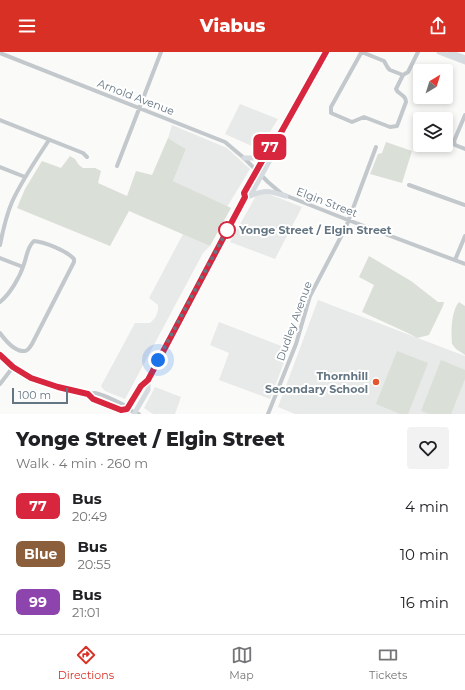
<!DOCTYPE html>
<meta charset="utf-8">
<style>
body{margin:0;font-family:Montserrat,sans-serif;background:#f2f2f2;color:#202124;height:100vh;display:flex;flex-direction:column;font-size:15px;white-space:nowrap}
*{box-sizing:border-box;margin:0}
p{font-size:13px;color:#757577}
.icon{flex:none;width:22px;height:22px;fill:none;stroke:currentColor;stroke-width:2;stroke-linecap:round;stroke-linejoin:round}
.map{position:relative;height:362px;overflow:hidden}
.panel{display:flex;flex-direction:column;background:#fff;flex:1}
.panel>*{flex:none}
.badge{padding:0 8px;border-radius:6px;font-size:14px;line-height:26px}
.needle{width:26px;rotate:38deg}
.controls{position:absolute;left:413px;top:12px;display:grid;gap:8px}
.controls a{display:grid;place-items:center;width:40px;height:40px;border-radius:4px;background:#fff;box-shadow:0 2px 6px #0003;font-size:20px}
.scale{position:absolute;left:12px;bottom:10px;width:56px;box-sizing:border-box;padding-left:4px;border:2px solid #657683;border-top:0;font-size:11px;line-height:14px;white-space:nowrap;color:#657683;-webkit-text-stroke:3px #fff;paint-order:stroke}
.you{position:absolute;width:20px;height:20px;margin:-10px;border:3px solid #fff;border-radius:50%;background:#1a73e8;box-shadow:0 0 0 6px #1a73e833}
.map>.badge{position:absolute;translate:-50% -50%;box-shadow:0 0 0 2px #fff}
.round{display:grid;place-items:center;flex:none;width:42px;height:42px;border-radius:4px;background:#f2f2f2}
.headline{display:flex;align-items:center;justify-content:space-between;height:68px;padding:0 16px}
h1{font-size:19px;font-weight:800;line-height:30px}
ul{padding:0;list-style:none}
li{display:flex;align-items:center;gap:12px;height:48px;padding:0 16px}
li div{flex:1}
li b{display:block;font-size:15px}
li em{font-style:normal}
li .badge{min-width:44px;font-weight:700;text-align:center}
header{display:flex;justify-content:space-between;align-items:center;height:52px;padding:0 16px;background:#d93025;color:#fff;font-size:18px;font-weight:800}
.tabs{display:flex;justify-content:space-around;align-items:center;height:56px;border-top:1px solid #e0e0e0;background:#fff;font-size:11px;color:#757577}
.tabs a{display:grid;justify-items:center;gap:2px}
.tabs .active{color:#d93025}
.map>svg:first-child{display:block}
.built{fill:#e8e9e9}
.green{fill:#dadfd7}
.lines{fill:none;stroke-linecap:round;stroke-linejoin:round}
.minor{stroke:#c3c8cc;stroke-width:4}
.major{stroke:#d6dbdf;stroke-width:5}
.line-casing{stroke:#fff;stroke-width:9}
.line{stroke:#d7263d;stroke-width:6}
.walk{stroke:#657683;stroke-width:4;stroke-dasharray:0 7.2}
.stop-dot{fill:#fff;stroke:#d7263d;stroke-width:2}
.poi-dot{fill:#e4572e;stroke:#fff;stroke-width:1.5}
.labels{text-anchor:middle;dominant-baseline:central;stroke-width:4;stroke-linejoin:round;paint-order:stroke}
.street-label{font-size:11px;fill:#657683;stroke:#fff}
.stop-label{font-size:11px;font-weight:bold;fill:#657683;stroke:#fff;text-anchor:start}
.poi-label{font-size:11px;font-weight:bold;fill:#657683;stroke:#fff;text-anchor:end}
</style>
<header><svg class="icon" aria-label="menu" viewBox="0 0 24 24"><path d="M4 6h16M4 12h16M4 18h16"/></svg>Viabus<svg class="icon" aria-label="share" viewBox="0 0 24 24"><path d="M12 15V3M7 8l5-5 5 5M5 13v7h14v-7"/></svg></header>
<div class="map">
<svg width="465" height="362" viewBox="0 0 465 362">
<rect width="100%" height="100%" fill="#fafaf8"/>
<path class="built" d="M 240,52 L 278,67 L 258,99 L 254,95 L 225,82 Z
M 172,73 L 227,96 L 250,117 L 227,155 L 173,129 L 186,97 L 168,86 Z
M 266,141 L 302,155 L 275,207 L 230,190 L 257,142 Z
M 183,182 L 210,194 L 203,201 L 125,347 L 105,339 L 101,334 L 135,271 L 150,271 L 155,266 L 158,259 L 158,253 L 149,246 Z
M 318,248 L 465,304 L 465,362 L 295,362 L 278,355 Z
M 219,270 L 289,297 L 270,347 L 219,328 L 229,301 L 210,293 Z
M 155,335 L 181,345 L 175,362 L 153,362 L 144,356 Z"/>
<path class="green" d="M 168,86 L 186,97 L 173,129 L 231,156 L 210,194 L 129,159 L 110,194 L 17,156 L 25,137 L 42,109 L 61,116 L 70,104 L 75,107 L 79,113 L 83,116 L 95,116 L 101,119 L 98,131 L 127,144 L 136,119 L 152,123 Z
M 386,90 L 412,99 L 402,131 L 370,122 L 378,102 L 382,101 Z
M 369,204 L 411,229 L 438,250 L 444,250 L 443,254 L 429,283 L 417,286 L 410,282 L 362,260 L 374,233 L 359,225 Z
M 459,250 L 465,254 L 465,303 L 456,297 L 452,292 C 451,281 451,259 459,250 Z
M 397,299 L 428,311 L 408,362 L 400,362 L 376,352 Z
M 441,308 L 465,318 L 465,327 L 451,362 L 429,362 L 421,359 Z"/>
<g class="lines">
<path class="minor" d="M 0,1 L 225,90 L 244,106 L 268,130 L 282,142 L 348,168 L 465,212
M 403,23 L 390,18 L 388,16 L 384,9 L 364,1 L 361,1 L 331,55 L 331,61 L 352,70 L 364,65 L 390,75 L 397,74 L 406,50 C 406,42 398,43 396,37 L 403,23 L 408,20 L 418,0
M 465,63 L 454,89 L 455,93 L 465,97
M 0,68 L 83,101 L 87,105
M 117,114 L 161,0
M 0,115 L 25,125
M 409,133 L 465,153
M 0,193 C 3,178 6,164 12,150 C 22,128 36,108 49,88
M 0,206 L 23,215
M 455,208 L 465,184
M 0,250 C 10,242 20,225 24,212 C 27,204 27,195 34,189 C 45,190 67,199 74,207 L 74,210 L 32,292 C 30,295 28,299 25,299 C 15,300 5,288 0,281
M 0,303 C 23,326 54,337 86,342 C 89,342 92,341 95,341 C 102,342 118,350 124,353 L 127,357
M 0,332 L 13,315
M 88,342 L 93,347 L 121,358 L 127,357 L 139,362
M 268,362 L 296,292 L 310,244 L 346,175 L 376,95"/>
<path class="major" d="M 439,0 L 465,10
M 450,0 L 465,6
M 244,106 L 257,106 L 265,104
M 250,144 C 266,137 269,139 286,144
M 245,145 L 250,144 L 275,99 L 274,93
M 124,362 C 131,350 137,337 148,328 L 245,145 L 244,141 L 270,95 L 274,93 L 326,0
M 134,362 L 148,338 L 148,328"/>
</g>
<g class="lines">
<defs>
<path id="line" d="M 0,303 L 13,315 L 31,326 L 58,335 L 88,342 L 93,347 L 121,358 L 127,357 L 141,334 L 148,328 L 245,145 L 244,141 L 270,95 L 274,93 L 326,0"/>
</defs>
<use href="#line" class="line-casing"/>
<use href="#line" class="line"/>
<path class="walk" d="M 158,308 L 227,178"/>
</g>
<circle class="stop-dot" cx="227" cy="178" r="8"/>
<circle class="poi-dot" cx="376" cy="330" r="4"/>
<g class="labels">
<g class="street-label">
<text transform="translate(136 45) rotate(21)">Arnold Avenue</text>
<text transform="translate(327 150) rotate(21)">Elgin Street</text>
<text transform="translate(294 269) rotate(-70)">Dudley Avenue</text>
</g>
<g class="stop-label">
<text x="239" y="178">Yonge Street / Elgin Street</text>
</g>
<g class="poi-label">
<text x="368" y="324">Thornhill<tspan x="368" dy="13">Secondary School</tspan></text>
</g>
</g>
</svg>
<div class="controls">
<a><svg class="needle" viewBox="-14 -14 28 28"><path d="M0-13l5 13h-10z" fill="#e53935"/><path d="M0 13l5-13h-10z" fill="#757577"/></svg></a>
<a><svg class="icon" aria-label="layers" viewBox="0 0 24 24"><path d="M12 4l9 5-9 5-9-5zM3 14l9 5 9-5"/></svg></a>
</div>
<div class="scale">100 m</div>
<div class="you" style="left:158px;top:308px"></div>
<b class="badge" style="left:270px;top:95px;background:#d7263d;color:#fff">77</b>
</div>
<section class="panel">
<div class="headline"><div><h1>Yonge Street / Elgin Street</h1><p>Walk · 4 min · 260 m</p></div><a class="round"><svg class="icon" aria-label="heart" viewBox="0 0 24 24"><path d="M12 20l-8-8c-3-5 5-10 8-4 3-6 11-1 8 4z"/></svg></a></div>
<ul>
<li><span class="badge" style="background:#d7263d;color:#fff">77</span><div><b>Bus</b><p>20:49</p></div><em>4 min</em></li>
<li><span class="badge" style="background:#8b5e3c;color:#fff">Blue</span><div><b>Bus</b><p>20:55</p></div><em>10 min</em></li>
<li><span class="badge" style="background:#8e44ad;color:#fff">99</span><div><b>Bus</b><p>21:01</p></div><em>16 min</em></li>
</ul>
</section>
<nav class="tabs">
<a class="active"><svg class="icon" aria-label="directions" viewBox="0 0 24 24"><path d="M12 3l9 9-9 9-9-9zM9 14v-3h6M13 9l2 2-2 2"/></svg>Directions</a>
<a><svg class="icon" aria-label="map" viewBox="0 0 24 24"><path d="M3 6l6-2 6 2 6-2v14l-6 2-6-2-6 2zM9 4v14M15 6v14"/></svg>Map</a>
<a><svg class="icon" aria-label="tickets" viewBox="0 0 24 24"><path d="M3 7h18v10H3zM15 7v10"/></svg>Tickets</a>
</nav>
